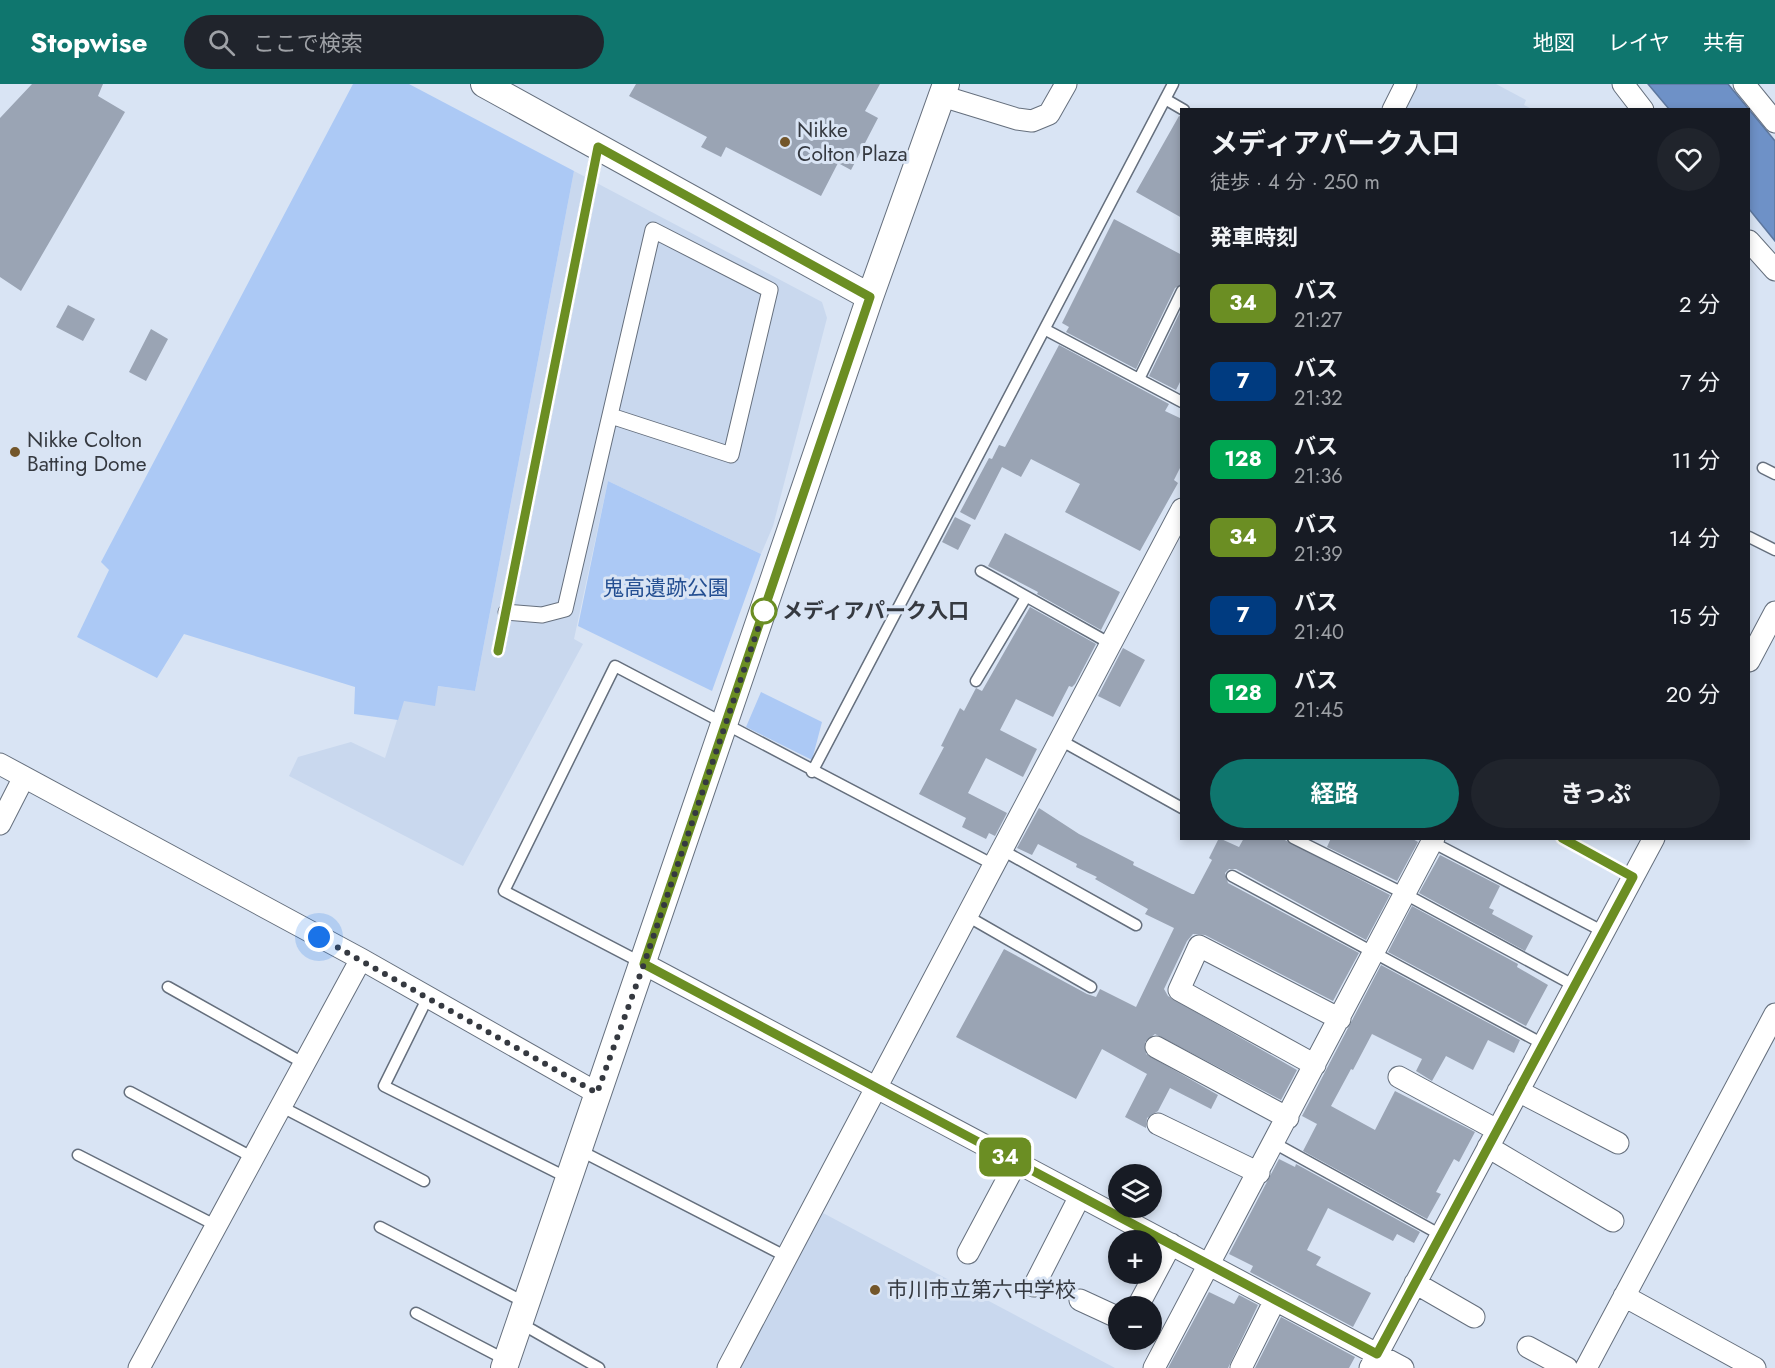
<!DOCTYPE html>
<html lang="ja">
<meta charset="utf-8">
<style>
body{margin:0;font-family:Jost,"Noto Sans JP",sans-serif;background:#20242c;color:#f1f3f6;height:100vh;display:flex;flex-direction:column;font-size:22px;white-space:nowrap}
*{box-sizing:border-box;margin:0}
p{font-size:20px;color:#9ea1a6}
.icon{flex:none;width:33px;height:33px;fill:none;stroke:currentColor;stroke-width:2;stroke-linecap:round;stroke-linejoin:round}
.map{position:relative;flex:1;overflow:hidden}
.panel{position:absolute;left:1180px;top:24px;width:570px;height:732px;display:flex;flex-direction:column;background:#171b24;border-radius:0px;box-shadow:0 3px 9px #0003}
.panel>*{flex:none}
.badge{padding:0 12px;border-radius:9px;font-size:21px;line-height:39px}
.fabs{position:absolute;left:1108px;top:1080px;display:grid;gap:12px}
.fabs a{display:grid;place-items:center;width:54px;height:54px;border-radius:50%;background:#171b24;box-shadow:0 3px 9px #0003;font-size:30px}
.you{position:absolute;width:30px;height:30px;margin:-15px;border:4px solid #fff;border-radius:50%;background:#1a73e8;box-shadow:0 0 0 9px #1a73e833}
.map>.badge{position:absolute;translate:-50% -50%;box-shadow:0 0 0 3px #fff}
h2{padding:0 30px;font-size:22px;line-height:54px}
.round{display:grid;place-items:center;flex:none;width:63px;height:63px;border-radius:32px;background:#20242c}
.overview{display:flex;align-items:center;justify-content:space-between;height:102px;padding:0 30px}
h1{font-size:28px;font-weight:700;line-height:45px}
.action{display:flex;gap:12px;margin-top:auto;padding:12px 30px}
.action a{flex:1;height:69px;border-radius:36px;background:#0f766e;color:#fff;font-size:24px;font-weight:700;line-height:69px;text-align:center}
.action a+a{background:#20242c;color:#f1f3f6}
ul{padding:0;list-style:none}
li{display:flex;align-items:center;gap:18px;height:78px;padding:0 30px}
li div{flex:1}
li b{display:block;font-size:22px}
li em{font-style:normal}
li .badge{min-width:66px;font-weight:700;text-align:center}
header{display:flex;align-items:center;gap:36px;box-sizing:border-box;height:84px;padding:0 30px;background:#0f766e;color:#fff}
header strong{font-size:28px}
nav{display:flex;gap:33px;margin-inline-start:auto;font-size:21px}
.search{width:420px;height:54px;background:#20242c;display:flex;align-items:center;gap:15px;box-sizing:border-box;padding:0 21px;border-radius:33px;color:#9ea1a6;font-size:22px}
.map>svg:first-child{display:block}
.built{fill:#c9d8ee}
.green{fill:#acc9f5}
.water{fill:#6e91c7;stroke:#5d779e;stroke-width:1.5}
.building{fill:#9aa4b4}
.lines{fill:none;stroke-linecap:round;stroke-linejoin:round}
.service-casing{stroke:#656f7d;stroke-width:13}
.pedestrian-casing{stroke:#656f7d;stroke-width:17}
.minor-casing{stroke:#656f7d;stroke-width:23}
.tertiary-casing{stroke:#656f7d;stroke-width:28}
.service{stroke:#fff;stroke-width:10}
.pedestrian{stroke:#fff;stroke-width:15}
.minor{stroke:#fff;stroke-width:21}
.tertiary{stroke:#fff;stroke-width:26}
.line-casing{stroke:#fff;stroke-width:14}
.line{stroke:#6b8e23;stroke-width:9}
.walk{stroke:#353940;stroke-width:6;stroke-dasharray:0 10.8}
.poi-dot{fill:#73562a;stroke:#d9e4f4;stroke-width:2}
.stop-dot{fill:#fff;stroke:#6b8e23;stroke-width:3}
.labels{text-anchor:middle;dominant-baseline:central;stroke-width:6;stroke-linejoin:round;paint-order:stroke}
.poi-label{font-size:21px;fill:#353940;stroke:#d9e4f4;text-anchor:start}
.park-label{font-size:21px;fill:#234e91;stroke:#d9e4f4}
.stop-label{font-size:21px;font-weight:bold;fill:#353940;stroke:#d9e4f4;text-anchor:start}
</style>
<header>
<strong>Stopwise</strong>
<div class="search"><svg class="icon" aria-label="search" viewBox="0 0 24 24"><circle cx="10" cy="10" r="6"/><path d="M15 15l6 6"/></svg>ここで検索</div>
<nav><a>地図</a><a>レイヤ</a><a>共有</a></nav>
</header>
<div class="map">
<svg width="1775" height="1284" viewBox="0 0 1775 1284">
<rect width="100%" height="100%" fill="#d9e4f4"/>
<path class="built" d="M 1417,0 L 1496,0 L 1526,16 L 1524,21 L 1532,25 L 1403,26 Z
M 574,87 L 822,218 L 827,234 L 773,442 L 761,470 L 608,397 L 574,555 L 583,560 L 463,782 L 289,692 L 298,673 L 351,658 L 385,674 L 403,617 L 437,602 L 475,607 Z
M 823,1129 L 1115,1284 L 739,1284 Z"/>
<path class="green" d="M 353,0 L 409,0 L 574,87 L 475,607 L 438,602 L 435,622 L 404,617 L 398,636 L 354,630 L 355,603 L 184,550 L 157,594 L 77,553 L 109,486 L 101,478 Z
M 608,397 L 761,470 L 712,607 L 578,542 Z
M 761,608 L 822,638 L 812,676 L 746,643 Z"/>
<path class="water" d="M 1648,0 L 1728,0 L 1775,57 L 1775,157 L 1749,125 L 1749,26 L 1669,25 Z"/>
<path class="building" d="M 32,0 L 103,0 L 98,12 L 125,28 L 21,207 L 0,193 L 0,34 Z
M 636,0 L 880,0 L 865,27 L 878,34 L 851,86 L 838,79 L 821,112 L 726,63 L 721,73 L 701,63 L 707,53 L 629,12 Z
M 1179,32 L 1182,33 L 1182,134 L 1136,108 Z
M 1114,135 L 1182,171 L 1182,200 L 1175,204 L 1136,285 L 1066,248 L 1069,243 L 1062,239 Z
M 68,221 L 95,235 L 83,257 L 56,243 Z
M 1182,224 L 1182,294 L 1176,306 L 1149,292 Z
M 151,245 L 168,255 L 146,297 L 129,288 Z
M 1059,261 L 1169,320 L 1165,327 L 1182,335 L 1182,380 L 1174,396 L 1178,399 L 1140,467 L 1065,428 L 1080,400 L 1031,375 L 1021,393 L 1002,383 L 975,436 L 960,428 L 989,374 L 992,375 L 999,361 L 1005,363 Z
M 955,433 L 971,441 L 958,466 L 942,458 Z
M 1005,449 L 1120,508 L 1101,546 L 1037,510 L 1038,508 L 988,482 Z
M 1030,523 L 1096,560 L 1075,600 L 1072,603 L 1069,602 L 1053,633 L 1016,615 L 1000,646 L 1037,665 L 1023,693 L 986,674 L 968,709 L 1007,729 L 995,752 L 989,749 L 986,755 L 962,743 L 966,734 L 919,710 L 944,663 L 941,662 L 960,624 L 964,627 L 976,604 L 982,607 Z
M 1123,564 L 1145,576 L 1120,623 L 1098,612 Z
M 1039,724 L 1079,750 L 1134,778 L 1133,781 L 1192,810 L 1194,810 L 1212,776 L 1209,774 L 1219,754 L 1239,763 L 1244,754 L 1281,754 L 1390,811 L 1366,856 L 1236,785 L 1229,785 L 1225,789 L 1228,799 L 1359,869 L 1333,917 L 1205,851 L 1193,850 L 1187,857 L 1164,905 L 1168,912 L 1297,986 L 1281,1016 L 1155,950 L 1145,958 L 1146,970 L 1218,1011 L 1211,1025 L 1170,1004 L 1158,1027 L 1147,1034 L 1146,1044 L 1125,1033 L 1147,990 L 1102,965 L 1076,1015 L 956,953 L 1004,865 L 1087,910 L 1096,913 L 1100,905 L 1136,923 L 1174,844 L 1145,830 L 1148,825 L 1095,795 L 1097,793 L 1076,783 L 1077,780 L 1038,760 L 1032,771 L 1017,764 Z
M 1331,754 L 1411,754 L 1418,758 L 1397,797 L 1327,763 Z
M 1440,771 L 1500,802 L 1489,824 L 1494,826 L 1492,830 L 1533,852 L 1525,867 L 1419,809 Z
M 1412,822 L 1518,880 L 1517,883 L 1548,901 L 1526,942 L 1388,868 Z
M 1381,881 L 1520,956 L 1514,969 L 1488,956 L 1473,986 L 1446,972 L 1432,997 L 1416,987 L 1422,975 L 1372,950 L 1353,986 L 1351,985 L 1331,1022 L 1375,1046 L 1395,1007 L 1475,1048 L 1459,1078 L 1454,1075 L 1436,1108 L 1441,1110 L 1427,1135 L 1303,1067 L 1317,1040 L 1302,1032 Z
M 1279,1075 L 1295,1083 L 1296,1080 L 1420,1148 L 1414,1159 L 1397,1150 L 1393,1157 L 1328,1124 L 1307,1166 L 1321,1173 L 1316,1181 L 1371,1209 L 1353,1243 L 1250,1188 L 1253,1182 L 1229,1170 Z
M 1209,1208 L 1234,1220 L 1239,1211 L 1258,1221 L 1228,1284 L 1168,1284 Z
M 1281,1233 L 1355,1273 L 1349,1284 L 1255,1284 Z"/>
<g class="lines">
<defs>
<path id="service" d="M 1165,15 L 1184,26
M 1046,246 L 1182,318
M 1139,295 L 1182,207
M 1763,384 L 1775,390
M 1749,453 L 1775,466
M 981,487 L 1111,560
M 498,567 L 598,63
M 976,597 L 1026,513
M 1060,656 L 1182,724
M 812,688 L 1173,0
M 1293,754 L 1405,810 L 1575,902
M 1562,754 L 1633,793
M 1428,756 L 1604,848
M 1002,766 L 1136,841
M 1232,792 L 1543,960
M 967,832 L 1091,903
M 644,880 L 504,807 L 615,582 L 994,781
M 168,903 L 305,980
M 428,913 L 384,1002 L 568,1094
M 130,1008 L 254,1074
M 282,1023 L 424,1097
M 1274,1059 L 1441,1151
M 579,1066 L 787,1173
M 78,1071 L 217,1142
M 380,1143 L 526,1219
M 416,1229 L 506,1276
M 520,1239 L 599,1284"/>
<path id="pedestrian" d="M 506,528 L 542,531 L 565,525 L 653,146 L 770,206 L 731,371 L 611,332"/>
<path id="minor" d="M 1623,0 L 1643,26
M 1744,0 L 1775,38
M 942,12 L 1017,35 L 1032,37 L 1049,30 L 1066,0
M 1393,26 L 1406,0
M 1749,157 L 1775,186
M 1749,577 L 1775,528
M 0,680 L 361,875 L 597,1009
M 0,740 L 24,693
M 644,880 L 1403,1284
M 1156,963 L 1288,1034
M 1315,981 L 1179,906 L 1199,862 L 1340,935
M 1399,993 L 1497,1046
M 1518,1007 L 1618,1059
M 1158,1040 L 1259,1089
M 1488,1063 L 1613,1137
M 968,1169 L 1016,1079
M 1415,1199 L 1474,1233
M 1034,1202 L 1080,1112
M 1624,1212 L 1755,1284
M 1080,1216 L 1119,1234
M 1138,1222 L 1171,1160
M 1528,1263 L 1567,1284
M 139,1284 L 361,875
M 728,1284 L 1182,425
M 1154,1284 L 1434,754
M 1241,1284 L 1275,1216
M 1370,1284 L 1654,754
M 1586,1284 L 1775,930"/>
<path id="tertiary" d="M 484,0 L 870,213
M 504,1284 L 870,213 L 946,0"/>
</defs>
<use href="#service" class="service-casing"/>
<use href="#pedestrian" class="pedestrian-casing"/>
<use href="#minor" class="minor-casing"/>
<use href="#tertiary" class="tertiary-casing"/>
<use href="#service" class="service"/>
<use href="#pedestrian" class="pedestrian"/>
<use href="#minor" class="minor"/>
<use href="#tertiary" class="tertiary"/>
</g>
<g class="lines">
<defs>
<path id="line" d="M 498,567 L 598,63 L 870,213 L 644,880 L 1377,1270 L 1633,793 L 1562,754"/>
</defs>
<use href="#line" class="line-casing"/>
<use href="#line" class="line"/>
<path class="walk" d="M 319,853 L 597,1009 L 644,880 L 764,527"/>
</g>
<g class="poi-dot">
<circle cx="785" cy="58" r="6"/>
<circle cx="15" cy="368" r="6"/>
<circle cx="875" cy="1206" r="6"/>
</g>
<circle class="stop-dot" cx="764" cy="527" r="12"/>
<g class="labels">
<g class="poi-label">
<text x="797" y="46">Nikke<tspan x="797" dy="24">Colton Plaza</tspan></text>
<text x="27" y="356">Nikke Colton<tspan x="27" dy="24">Batting Dome</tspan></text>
<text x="887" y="1206">市川市立第六中学校</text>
</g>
<g class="park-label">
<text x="666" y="504">鬼高遺跡公園</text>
</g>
<g class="stop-label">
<text x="782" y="527">メディアパーク入口</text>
</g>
</g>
</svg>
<div class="fabs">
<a><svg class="icon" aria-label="layers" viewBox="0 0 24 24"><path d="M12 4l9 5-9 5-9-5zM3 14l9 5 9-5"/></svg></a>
<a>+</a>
<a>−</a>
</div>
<div class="you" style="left:319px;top:853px"></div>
<b class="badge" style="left:1005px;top:1073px;background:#6b8e23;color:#fff">34</b>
<section class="panel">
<div class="overview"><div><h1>メディアパーク入口</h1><p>徒歩 · 4 分 · 250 m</p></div><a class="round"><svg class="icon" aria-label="heart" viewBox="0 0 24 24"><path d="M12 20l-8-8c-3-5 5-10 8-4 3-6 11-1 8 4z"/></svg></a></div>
<h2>発車時刻</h2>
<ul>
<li><span class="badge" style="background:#6b8e23;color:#fff">34</span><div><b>バス</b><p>21:27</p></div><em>2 分</em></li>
<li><span class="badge" style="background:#003b80;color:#fff">7</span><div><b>バス</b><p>21:32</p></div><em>7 分</em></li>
<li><span class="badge" style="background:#00a651;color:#fff">128</span><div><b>バス</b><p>21:36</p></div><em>11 分</em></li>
<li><span class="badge" style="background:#6b8e23;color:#fff">34</span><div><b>バス</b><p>21:39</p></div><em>14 分</em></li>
<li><span class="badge" style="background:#003b80;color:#fff">7</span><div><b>バス</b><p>21:40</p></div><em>15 分</em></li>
<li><span class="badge" style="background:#00a651;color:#fff">128</span><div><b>バス</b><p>21:45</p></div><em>20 分</em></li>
</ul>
<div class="action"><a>経路</a><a>きっぷ</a></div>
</section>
</div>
